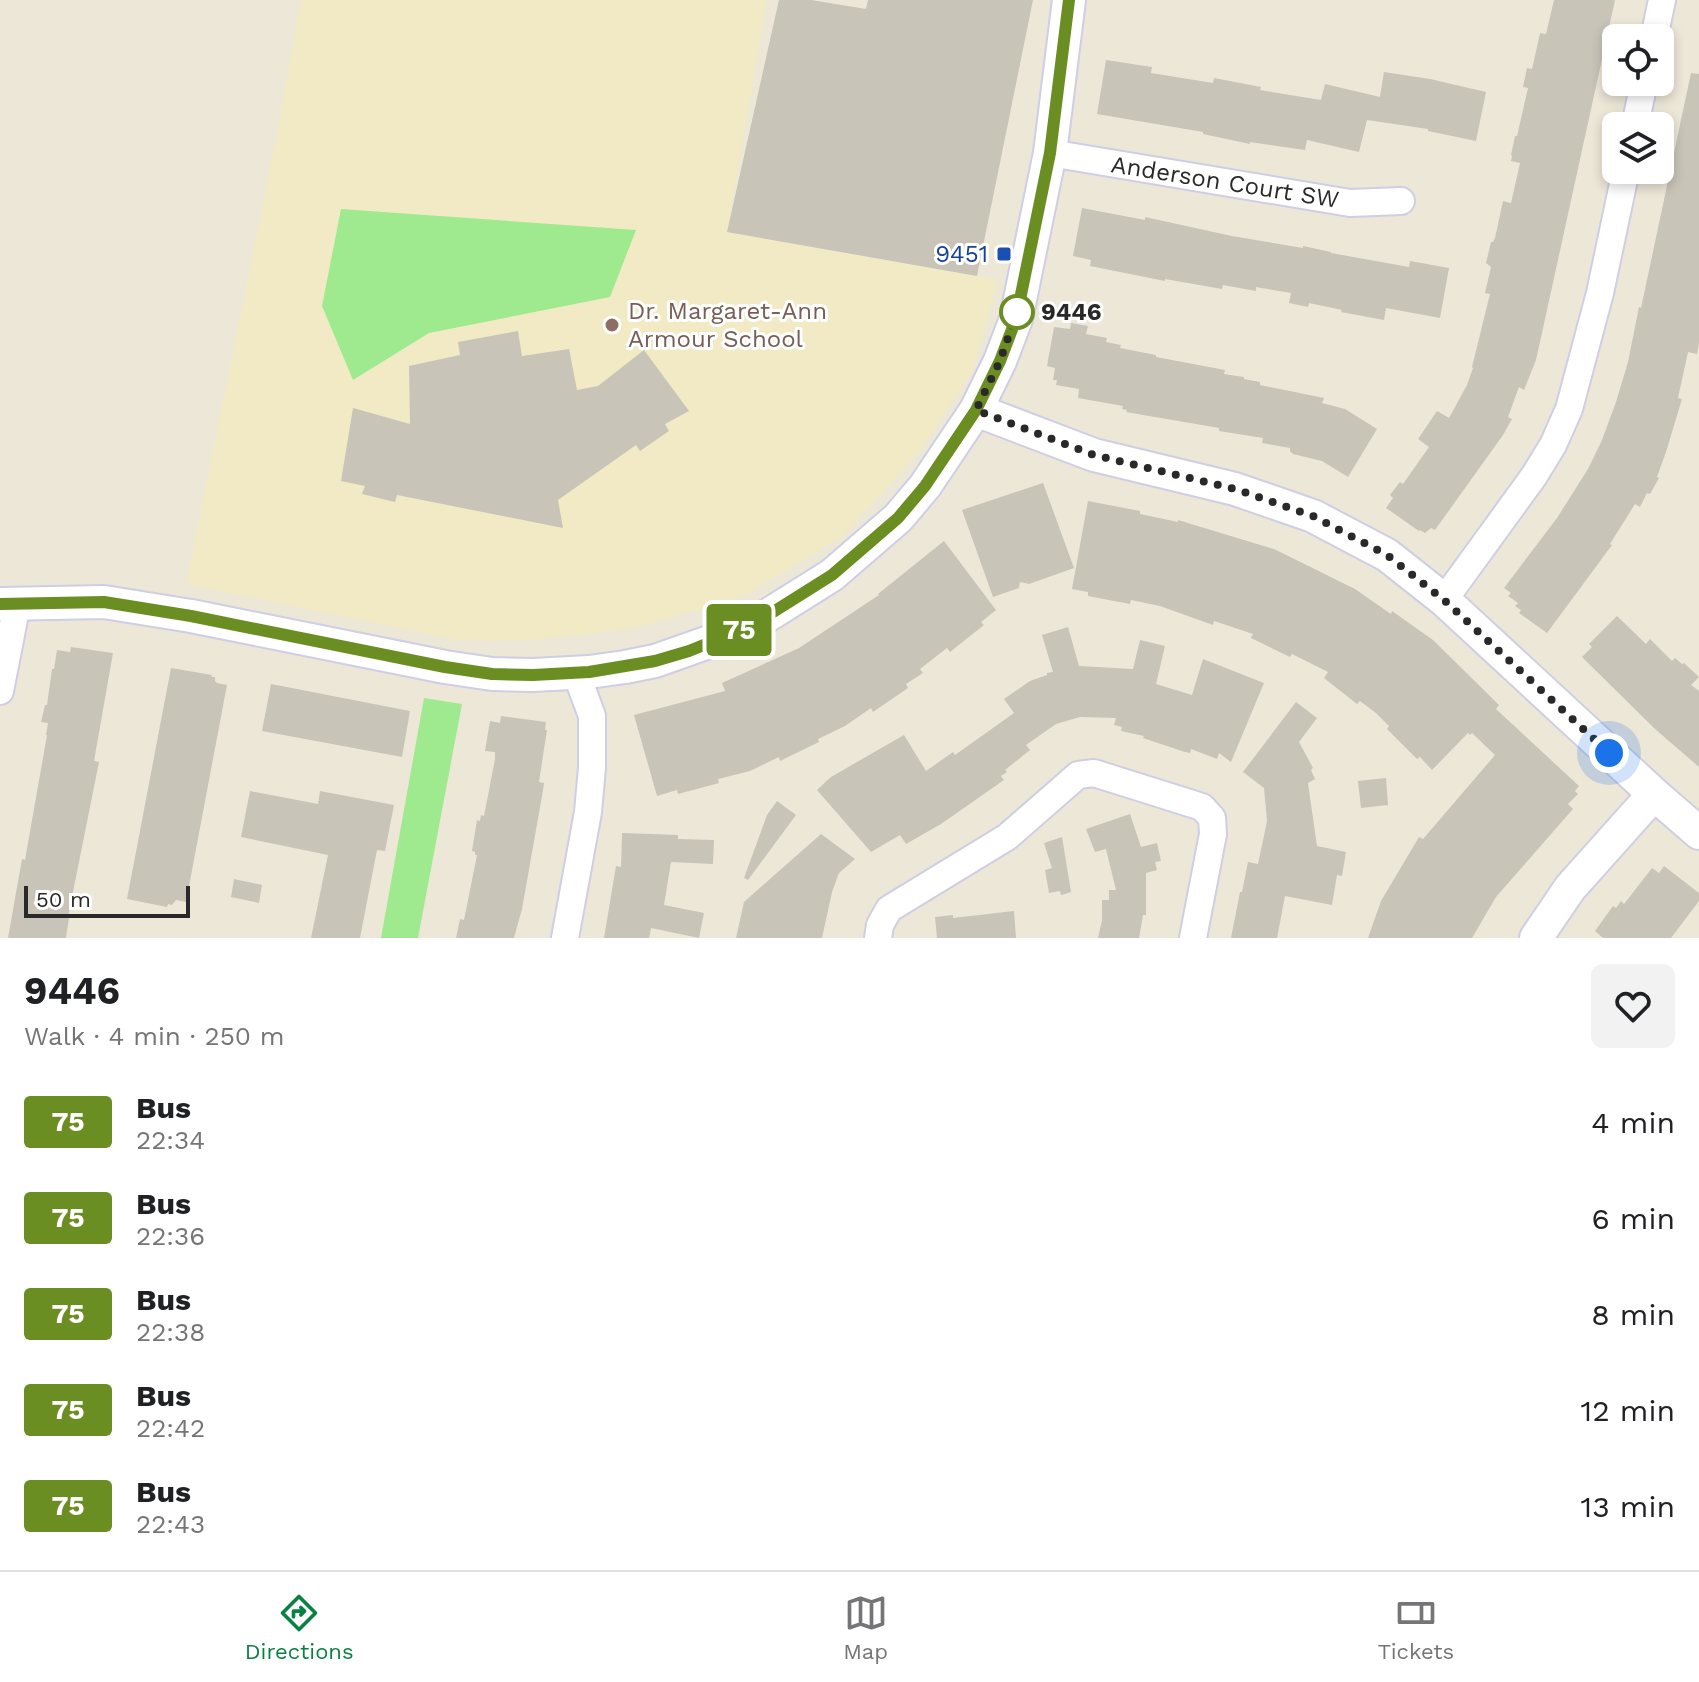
<!DOCTYPE html>
<meta charset="utf-8">
<style>
body{margin:0;font-family:"Work Sans",sans-serif;background:#f2f2f2;color:#202124;height:100vh;display:flex;flex-direction:column;font-size:30px;white-space:nowrap}
*{box-sizing:border-box;margin:0}
p{font-size:26px;color:#757577}
.icon{flex:none;width:44px;height:44px;fill:none;stroke:currentColor;stroke-width:2;stroke-linecap:round;stroke-linejoin:round}
.map{position:relative;height:938px;overflow:hidden}
.side{display:flex;flex-direction:column;background:#fff;flex:1}
.side>*{flex:none}
.badge{padding:0 16px;border-radius:6px;font-size:28px;line-height:52px}
.tools{position:absolute;left:1602px;top:24px;display:grid;gap:16px}
.tools a{display:grid;place-items:center;width:72px;height:72px;border-radius:12px;background:#fff;box-shadow:0 4px 12px #0003;font-size:40px}
.scale{position:absolute;left:24px;bottom:20px;width:166px;box-sizing:border-box;padding-left:8px;border:4px solid #292929;border-top:0;font-size:22px;line-height:28px;white-space:nowrap;color:#292929;-webkit-text-stroke:6px #fff;paint-order:stroke}
.you{position:absolute;width:40px;height:40px;margin:-20px;border:6px solid #fff;border-radius:50%;background:#1a73e8;box-shadow:0 0 0 12px #1a73e833}
.map>.badge{position:absolute;translate:-50% -50%;box-shadow:0 0 0 4px #fff}
.round{display:grid;place-items:center;flex:none;width:84px;height:84px;border-radius:12px;background:#f2f2f2}
.summary{display:flex;align-items:center;justify-content:space-between;height:136px;padding:0 24px}
h1{font-size:38px;font-weight:700;line-height:60px}
ul{padding:0;list-style:none}
li{display:flex;align-items:center;gap:24px;height:96px;padding:0 24px}
li div{flex:1}
li b{display:block;font-size:30px}
li em{font-style:normal}
li .badge{min-width:88px;font-weight:700;text-align:center}
.menu{display:flex;justify-content:space-around;align-items:center;height:112px;border-top:2px solid #e0e0e0;background:#fff;font-size:22px;color:#757577}
.menu a{display:grid;justify-items:center;gap:4px}
.menu .on{color:#0b8043}
.map>svg:first-child{display:block}
.education{fill:#f1eac5}
.green{fill:#9fea8e}
.building{fill:#c8c4b8}
.lines{fill:none;stroke-linecap:round;stroke-linejoin:round}
.minor-casing{stroke:#cecee4;stroke-width:30}
.tertiary-casing{stroke:#cecee4;stroke-width:36}
.minor{stroke:#fff;stroke-width:26}
.tertiary{stroke:#fff;stroke-width:32}
.line-casing{stroke:#fff;stroke-width:18}
.line{stroke:#6b8e23;stroke-width:12}
.walk{stroke:#292929;stroke-width:8;stroke-dasharray:0 14.4}
.transit-dot{fill:#1a4fb4;stroke:#fff;stroke-width:3}
.stop-dot{fill:#fff;stroke:#6b8e23;stroke-width:4}
.education-dot{fill:#8d6e63;stroke:#fff;stroke-width:3}
.labels{text-anchor:middle;dominant-baseline:central;stroke-width:6;stroke-linejoin:round;paint-order:stroke}
.street-label{font-size:24px;fill:#292929;stroke:#fff}
.transit-label{font-size:24px;fill:#164399;stroke:#fff;text-anchor:end}
.education-label{font-size:24px;fill:#785e54;stroke:#fff;text-anchor:start}
.stop-label{font-size:24px;font-weight:bold;fill:#292929;stroke:#fff;text-anchor:start}
</style>
<div class="map">
<svg width="1699" height="938" viewBox="0 0 1699 938">
<rect width="100%" height="100%" fill="#ede7d8"/>
<path class="education" d="M 301,0 L 767,0 L 727,232 L 998,280 L 973,370 L 919,452 L 843,536 L 747,595 L 636,628 L 534,640 L 457,640 L 186,584 L 273,153 Z"/>
<path class="green" d="M 341,209 L 636,230 L 610,297 L 429,333 L 353,380 L 322,306 Z
M 424,698 L 462,704 L 418,938 L 381,938 Z"/>
<path class="building" d="M 779,0 L 811,0 L 866,9 L 868,0 L 1033,0 L 977,276 L 727,232 Z
M 1554,0 L 1615,0 L 1536,360 L 1524,390 L 1519,387 L 1508,417 L 1512,419 L 1503,435 L 1435,530 L 1431,528 L 1425,533 L 1420,530 L 1419,531 L 1386,508 L 1393,498 L 1390,495 L 1400,482 L 1403,484 L 1429,447 L 1418,439 L 1437,411 L 1449,418 L 1467,385 L 1473,368 L 1472,367 L 1490,294 L 1485,293 L 1491,267 L 1486,263 L 1491,242 L 1493,242 L 1495,238 L 1503,201 L 1511,203 L 1520,163 L 1511,161 L 1512,156 L 1511,155 L 1515,136 L 1517,136 L 1528,88 L 1523,87 L 1527,68 L 1532,69 L 1540,33 L 1546,34 Z
M 1106,60 L 1152,67 L 1151,73 L 1213,83 L 1214,78 L 1261,87 L 1260,90 L 1321,100 L 1325,84 L 1380,97 L 1384,72 L 1430,79 L 1486,92 L 1476,141 L 1428,131 L 1428,129 L 1367,120 L 1359,152 L 1307,140 L 1305,150 L 1250,142 L 1250,144 L 1203,134 L 1203,132 L 1097,114 Z
M 1691,73 L 1699,74 L 1699,343 L 1697,354 L 1688,352 L 1678,398 L 1682,399 L 1666,452 L 1657,477 L 1659,478 L 1650,494 L 1647,493 L 1640,507 L 1635,504 L 1610,544 L 1612,545 L 1547,633 L 1519,613 L 1521,610 L 1515,606 L 1518,603 L 1508,596 L 1511,593 L 1504,588 L 1557,518 L 1588,469 L 1602,440 L 1616,402 L 1628,362 L 1639,307 L 1641,308 Z
M 1082,208 L 1145,220 L 1145,217 L 1232,236 L 1303,248 L 1303,246 L 1331,252 L 1331,253 L 1409,267 L 1410,261 L 1449,268 L 1440,318 L 1386,308 L 1384,320 L 1341,312 L 1342,310 L 1309,303 L 1308,307 L 1289,303 L 1291,293 L 1256,287 L 1256,291 L 1223,285 L 1222,289 L 1165,279 L 1165,281 L 1090,266 L 1091,260 L 1073,256 Z
M 1071,323 L 1088,326 L 1086,334 L 1107,338 L 1106,342 L 1121,345 L 1120,348 L 1156,355 L 1156,357 L 1225,370 L 1224,374 L 1244,377 L 1244,379 L 1260,382 L 1260,385 L 1324,398 L 1322,403 L 1345,409 L 1377,429 L 1348,477 L 1322,461 L 1293,454 L 1290,451 L 1290,448 L 1262,443 L 1263,438 L 1219,431 L 1219,428 L 1126,412 L 1127,410 L 1122,409 L 1123,406 L 1078,398 L 1079,389 L 1056,385 L 1057,380 L 1053,380 L 1055,368 L 1047,366 L 1054,327 L 1070,329 Z
M 518,331 L 522,356 L 569,349 L 577,390 L 598,386 L 644,350 L 689,411 L 665,424 L 669,431 L 640,451 L 636,445 L 558,500 L 563,528 L 397,495 L 395,502 L 362,494 L 365,486 L 341,481 L 353,408 L 410,424 L 409,366 L 460,355 L 458,342 Z
M 1043,483 L 1074,568 L 1029,584 L 1020,582 L 1019,588 L 993,597 L 962,510 Z
M 1088,501 L 1140,511 L 1140,514 L 1178,522 L 1178,520 L 1274,549 L 1355,589 L 1391,614 L 1392,611 L 1433,640 L 1499,705 L 1496,709 L 1579,786 L 1575,791 L 1578,794 L 1568,804 L 1573,809 L 1496,897 L 1472,938 L 1368,938 L 1381,901 L 1419,837 L 1423,839 L 1495,755 L 1472,733 L 1470,735 L 1468,733 L 1432,770 L 1420,757 L 1417,759 L 1387,729 L 1389,726 L 1376,713 L 1360,701 L 1357,704 L 1324,678 L 1328,672 L 1292,654 L 1290,657 L 1251,638 L 1253,634 L 1214,621 L 1213,625 L 1160,606 L 1131,600 L 1130,604 L 1088,596 L 1088,592 L 1072,589 Z
M 944,541 L 996,610 L 981,622 L 984,625 L 950,652 L 947,648 L 920,669 L 923,673 L 906,684 L 908,688 L 873,712 L 871,708 L 845,726 L 818,739 L 819,742 L 780,761 L 779,757 L 750,771 L 718,779 L 719,783 L 678,794 L 677,790 L 657,796 L 634,715 L 725,691 L 722,683 L 799,648 L 879,595 L 878,594 Z
M 1617,616 L 1646,644 L 1650,639 L 1672,661 L 1675,658 L 1682,664 L 1684,663 L 1699,677 L 1691,685 L 1699,691 L 1699,767 L 1655,729 L 1582,657 L 1592,647 L 1589,644 Z
M 1068,627 L 1079,666 L 1133,669 L 1140,640 L 1165,646 L 1156,684 L 1192,695 L 1203,659 L 1264,683 L 1231,762 L 1219,753 L 1217,759 L 1191,749 L 1190,753 L 1185,752 L 1143,738 L 1144,736 L 1121,731 L 1122,727 L 1114,725 L 1116,718 L 1080,717 L 1056,724 L 1026,745 L 1030,750 L 1005,770 L 1007,772 L 1001,776 L 1004,780 L 941,824 L 906,844 L 900,835 L 871,852 L 817,790 L 831,777 L 904,735 L 926,771 L 953,752 L 955,755 L 1014,713 L 1004,699 L 1030,681 L 1047,675 L 1047,673 L 1053,672 L 1042,635 Z
M 71,647 L 113,653 L 94,761 L 99,762 L 68,917 L 69,918 L 66,938 L 8,938 L 22,859 L 25,860 L 47,735 L 46,735 L 48,723 L 41,722 L 45,705 L 47,705 L 52,669 L 54,669 L 57,650 L 70,652 Z
M 171,668 L 212,675 L 211,677 L 215,677 L 215,681 L 217,683 L 227,685 L 186,902 L 176,900 L 172,905 L 168,904 L 167,907 L 127,899 Z
M 271,684 L 410,711 L 402,757 L 262,731 Z
M 1296,702 L 1317,718 L 1299,742 L 1313,768 L 1311,770 L 1315,779 L 1308,783 L 1317,846 L 1346,852 L 1342,876 L 1337,875 L 1332,905 L 1285,896 L 1277,938 L 1231,938 L 1240,892 L 1242,892 L 1248,862 L 1258,864 L 1267,821 L 1264,788 L 1243,772 Z
M 501,716 L 546,722 L 545,730 L 547,730 L 539,782 L 544,783 L 542,796 L 522,909 L 514,938 L 456,938 L 460,919 L 464,920 L 477,855 L 475,855 L 475,852 L 472,851 L 477,820 L 480,821 L 481,815 L 484,816 L 495,759 L 495,752 L 485,751 L 490,721 L 500,723 Z
M 1386,778 L 1388,805 L 1361,808 L 1358,781 Z
M 250,791 L 318,804 L 320,791 L 394,805 L 385,851 L 377,850 L 360,938 L 311,938 L 328,855 L 241,837 Z
M 777,801 L 796,815 L 748,880 L 744,878 L 767,815 Z
M 1130,814 L 1141,847 L 1157,843 L 1161,861 L 1155,862 L 1157,870 L 1146,873 L 1146,915 L 1143,915 L 1139,938 L 1098,938 L 1102,920 L 1102,900 L 1109,900 L 1109,890 L 1116,890 L 1106,849 L 1095,852 L 1086,829 Z
M 622,833 L 678,835 L 678,839 L 714,840 L 713,864 L 671,862 L 664,905 L 704,913 L 699,938 L 651,928 L 649,938 L 604,938 L 616,866 L 621,867 Z
M 821,834 L 855,859 L 839,873 L 832,892 L 822,938 L 736,938 L 744,902 Z
M 1062,837 L 1071,892 L 1061,895 L 1060,891 L 1049,893 L 1045,870 L 1052,868 L 1044,843 Z
M 1664,866 L 1699,893 L 1699,901 L 1671,938 L 1603,938 L 1595,931 L 1613,906 L 1616,908 L 1621,901 L 1624,904 L 1652,868 L 1659,873 Z
M 234,879 L 262,885 L 259,903 L 231,897 Z
M 1014,911 L 1016,938 L 937,938 L 935,917 L 953,915 L 953,918 Z"/>
<g class="lines">
<defs>
<path id="minor" d="M 1654,38 L 1662,0
M 1635,126 L 1644,82
M 1050,153 L 1350,203 L 1401,201
M 1444,600 L 1534,476 L 1553,445 L 1569,409 L 1600,293 L 1626,170
M 0,691 L 17,604
M 565,938 L 588,812 L 592,768 L 592,716 L 576,673
M 878,938 L 880,925 L 889,909 L 1007,837 L 1078,775 L 1094,773 L 1202,807 L 1212,818 L 1213,834 L 1193,938"/>
<path id="tertiary" d="M 976,410 L 1094,455 L 1235,489 L 1313,516 L 1387,555 L 1444,600 L 1654,794 L 1699,833
M 0,604 L 104,602 L 191,616 L 445,667 L 492,674 L 533,675 L 589,672 L 625,667 L 655,661 L 726,636 L 762,619 L 832,575 L 898,518 L 925,486 L 976,410 L 1000,361 L 1016,319 L 1050,153 L 1069,0
M 1536,938 L 1570,888 L 1654,794"/>
</defs>
<use href="#minor" class="minor-casing"/>
<use href="#tertiary" class="tertiary-casing"/>
<use href="#minor" class="minor"/>
<use href="#tertiary" class="tertiary"/>
</g>
<g class="lines">
<defs>
<path id="line" d="M 0,604 L 104,602 L 191,616 L 445,667 L 492,674 L 533,675 L 589,672 L 655,661 L 689,651 L 726,636 L 762,619 L 832,575 L 898,518 L 925,486 L 976,410 L 1000,361 L 1016,319 L 1050,153 L 1069,0"/>
</defs>
<use href="#line" class="line-casing"/>
<use href="#line" class="line"/>
<path class="walk" d="M 1017,312 L 1000,361 L 976,410 L 1094,455 L 1235,489 L 1313,516 L 1387,555 L 1444,600 L 1609,753"/>
</g>
<rect class="transit-dot" x="996" y="246" width="16" height="16" rx="4"/>
<circle class="stop-dot" cx="1017" cy="312" r="16"/>
<circle class="education-dot" cx="612" cy="325" r="8"/>
<g class="labels">
<g class="street-label">
<text transform="translate(1225 182) rotate(9)">Anderson Court SW</text>
</g>
<g class="transit-label">
<text x="988" y="254">9451</text>
</g>
<g class="education-label">
<text x="628" y="311">Dr. Margaret-Ann<tspan x="628" dy="28">Armour School</tspan></text>
</g>
<g class="stop-label">
<text x="1041" y="312">9446</text>
</g>
</g>
</svg>
<div class="tools">
<a><svg class="icon" aria-label="locate" viewBox="0 0 24 24"><circle cx="12" cy="12" r="6"/><path d="M12 2v4M12 18v4M2 12h4M18 12h4"/></svg></a>
<a><svg class="icon" aria-label="layers" viewBox="0 0 24 24"><path d="M12 4l9 5-9 5-9-5zM3 14l9 5 9-5"/></svg></a>
</div>
<div class="scale">50 m</div>
<div class="you" style="left:1609px;top:753px"></div>
<b class="badge" style="left:739px;top:630px;background:#6b8e23;color:#fff">75</b>
</div>
<section class="side">
<div class="summary"><div><h1>9446</h1><p>Walk · 4 min · 250 m</p></div><a class="round"><svg class="icon" aria-label="heart" viewBox="0 0 24 24"><path d="M12 20l-8-8c-3-5 5-10 8-4 3-6 11-1 8 4z"/></svg></a></div>
<ul>
<li><span class="badge" style="background:#6b8e23;color:#fff">75</span><div><b>Bus</b><p>22:34</p></div><em>4 min</em></li>
<li><span class="badge" style="background:#6b8e23;color:#fff">75</span><div><b>Bus</b><p>22:36</p></div><em>6 min</em></li>
<li><span class="badge" style="background:#6b8e23;color:#fff">75</span><div><b>Bus</b><p>22:38</p></div><em>8 min</em></li>
<li><span class="badge" style="background:#6b8e23;color:#fff">75</span><div><b>Bus</b><p>22:42</p></div><em>12 min</em></li>
<li><span class="badge" style="background:#6b8e23;color:#fff">75</span><div><b>Bus</b><p>22:43</p></div><em>13 min</em></li>
</ul>
</section>
<nav class="menu">
<a class="on"><svg class="icon" aria-label="directions" viewBox="0 0 24 24"><path d="M12 3l9 9-9 9-9-9zM9 14v-3h6M13 9l2 2-2 2"/></svg>Directions</a>
<a><svg class="icon" aria-label="map" viewBox="0 0 24 24"><path d="M3 6l6-2 6 2 6-2v14l-6 2-6-2-6 2zM9 4v14M15 6v14"/></svg>Map</a>
<a><svg class="icon" aria-label="tickets" viewBox="0 0 24 24"><path d="M3 7h18v10H3zM15 7v10"/></svg>Tickets</a>
</nav>
